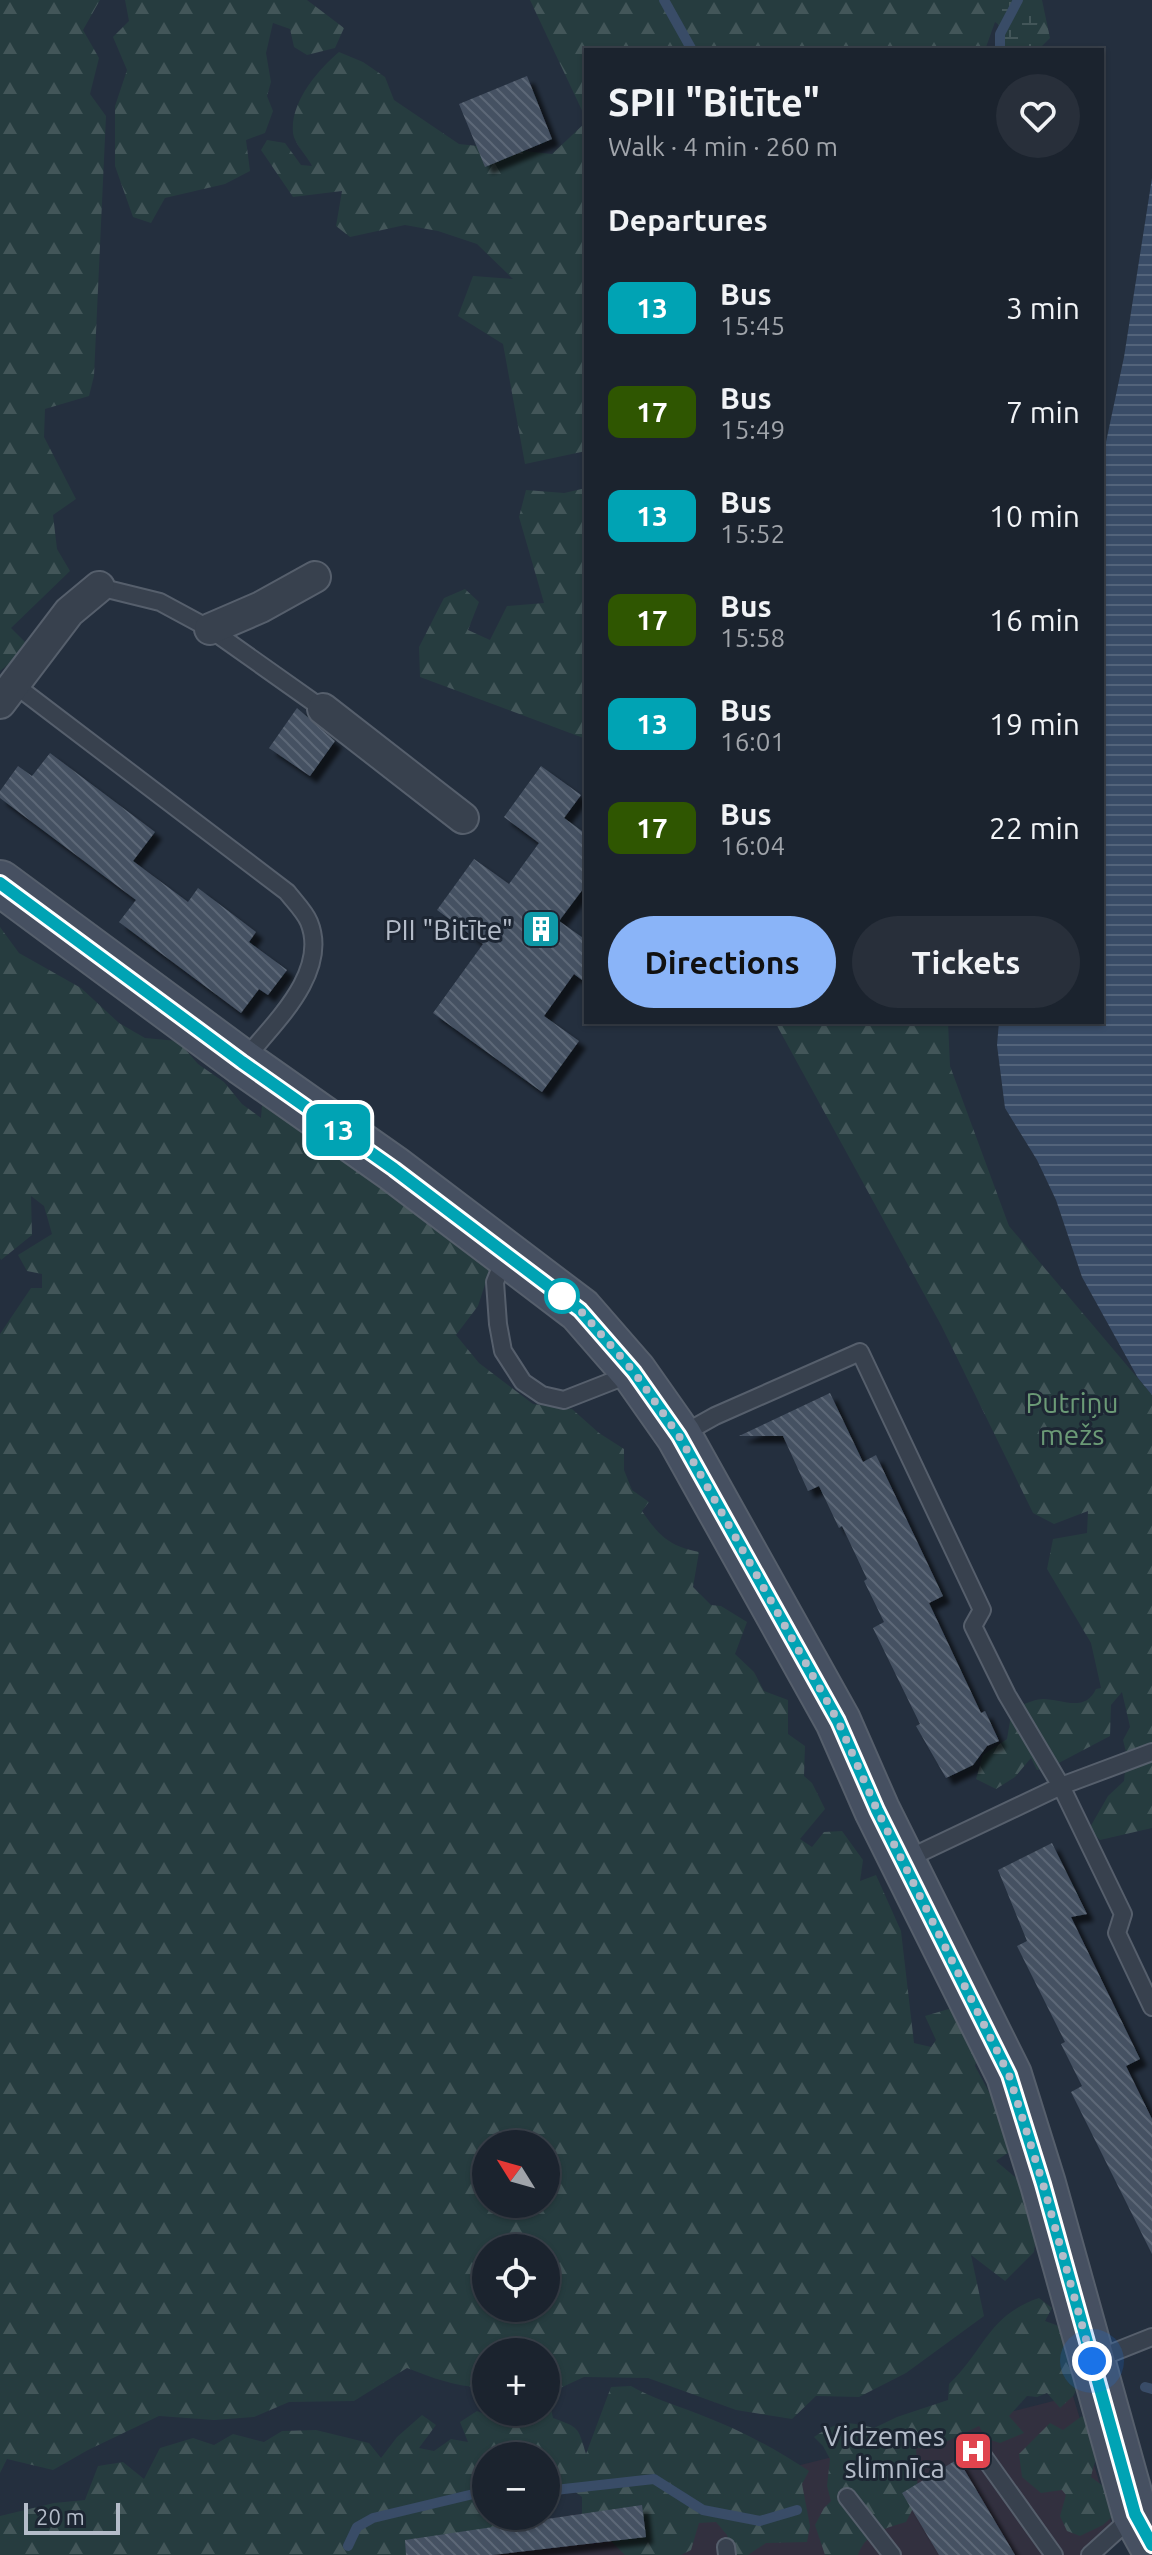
<!DOCTYPE html>
<meta charset="utf-8">
<style>
body{margin:0;font-family:Ubuntu,sans-serif;background:#282f3a;color:#f1f3f6;height:100vh;display:flex;flex-direction:column;font-size:30px;white-space:nowrap}
*{box-sizing:border-box;margin:0}
p{font-size:26px;color:#a0a4aa}
.icon{flex:none;width:44px;height:44px;fill:none;stroke:currentColor;stroke-width:2;stroke-linecap:round;stroke-linejoin:round}
.map{position:relative;flex:1;overflow:hidden}
.details{position:absolute;left:584px;top:48px;width:520px;height:976px;display:flex;flex-direction:column;background:#1b232e;border-radius:0px;box-shadow:0 2px 6px #0004,0 0 0 2px #39404a}
.details>*{flex:none}
.badge{padding:0 16px;border-radius:12px;font-size:28px;line-height:52px}
.needle{width:52px;rotate:307deg}
.fabs{position:absolute;left:472px;top:2130px;display:grid;gap:16px}
.fabs a{display:grid;place-items:center;width:88px;height:88px;border-radius:50%;background:#1b232e;box-shadow:0 2px 6px #0004,0 0 0 2px #39404a;font-size:40px}
.scale{position:absolute;left:24px;bottom:20px;width:96px;box-sizing:border-box;padding-left:8px;border:4px solid #b4bcc9;border-top:0;font-size:22px;line-height:28px;white-space:nowrap;color:#b4bcc9;-webkit-text-stroke:6px #1d2633;paint-order:stroke}
.you{position:absolute;width:40px;height:40px;margin:-20px;border:6px solid #fff;border-radius:50%;background:#1a73e8;box-shadow:0 0 0 12px #1a73e833}
.map>.badge{position:absolute;translate:-50% -50%;box-shadow:0 0 0 4px #fff}
h2{padding:0 24px;font-size:30px;line-height:72px}
.round{display:grid;place-items:center;flex:none;width:84px;height:84px;border-radius:42px;background:#282f3a}
.overview{display:flex;align-items:center;justify-content:space-between;height:136px;padding:0 24px}
h1{font-size:38px;font-weight:700;line-height:60px}
.button{display:flex;gap:16px;margin-top:auto;padding:16px 24px}
.button a{flex:1;height:92px;border-radius:48px;background:#8ab4f8;color:#111;font-size:32px;font-weight:700;line-height:92px;text-align:center}
.button a+a{background:#282f3a;color:#f1f3f6}
ul{padding:0;list-style:none}
li{display:flex;align-items:center;gap:24px;height:104px;padding:0 24px}
li div{flex:1}
li b{display:block;font-size:30px}
li em{font-style:normal}
li .badge{min-width:88px;font-weight:700;text-align:center}
.map>svg:first-child{display:block}
.medical{fill:#32303f}
.forest{fill:url(#forest-firs);fill-rule:evenodd}
.wetland{fill:url(#wetland-marsh)}
.water{fill:url(#water-rules)}
.lines{fill:none;stroke-linecap:round;stroke-linejoin:round}
.stream{stroke:#394c67;stroke-width:10}
.building{fill:url(#building-back-hatch);filter:url(#shadow)}
.lane-casing{stroke:#565f6c;stroke-width:20}
.street-casing{stroke:#565f6c;stroke-width:34}
.secondary-casing{stroke:#565f6c;stroke-width:48}
.lane{stroke:#38414e;stroke-width:16}
.street{stroke:#38414e;stroke-width:30}
.secondary{stroke:#465061;stroke-width:44}
.line-casing{stroke:#fff;stroke-width:18}
.line{stroke:#00a3b4;stroke-width:12}
.walk{stroke:#b4bcc9;stroke-width:8;stroke-dasharray:0 14.4}
.stop-dot{fill:#fff;stroke:#00a3b4;stroke-width:4}
.labels{text-anchor:middle;dominant-baseline:central;stroke-width:6;stroke-linejoin:round;paint-order:stroke}
.poi-label{font-size:28px;fill:#b4bcc9;stroke:#1d2633;text-anchor:end}
.park-label{font-size:28px;fill:#6b9a76;stroke:#1d2633}
</style>
<div class="map">
<svg width="1152" height="2555" viewBox="0 0 1152 2555">
<defs>
<pattern id="forest-firs" width="22" height="20" patternUnits="userSpaceOnUse" patternTransform="scale(2)"><rect width="22" height="20" fill="#263c3f"/><path d="M5 1l3.5 6h-7zM16 11l3.5 6h-7z" fill="#435659"/></pattern>
<pattern id="wetland-marsh" width="20" height="14" patternUnits="userSpaceOnUse" patternTransform="scale(2)"><rect width="20" height="14" fill="#263c3f"/><path d="M1 5h8M5 5V1M11 12h8M15 12V8" fill="none" stroke="#435659"/></pattern>
<pattern id="water-rules" width="6" height="5" patternUnits="userSpaceOnUse" patternTransform="scale(2)"><rect width="6" height="5" fill="#394c67"/><path d="M0 2.5h6" fill="none" stroke="#53647b"/></pattern>
<pattern id="building-back-hatch" width="6" height="6" patternUnits="userSpaceOnUse" patternTransform="scale(2)"><rect width="6" height="6" fill="#455162"/><path d="M-1 5l2 2M0 0l6 6M5-1l2 2" fill="none" stroke="#5d6877"/></pattern>
<filter id="shadow"><feDropShadow dx="7" dy="7" stdDeviation="2" flood-color="#0009"/></filter>
</defs>
<rect width="100%" height="100%" fill="#242f3e"/>
<path class="medical" d="M 1073,2396 L 1115,2534 L 1084,2555 L 394,2555 L 392,2542 L 642,2505 Z"/>
<path class="forest" d="M 0,0 L 100,0 L 83,30 L 99,58 L 90,94 L 106,116 L 94,376 L 89,396 L 45,409 L 44,437 L 76,499 L 53,515 L 57,549 L 70,571 L 11,628 L 30,647 L 0,671 Z
M 125,0 L 307,0 L 344,28 L 335,48 L 307,55 L 294,47 L 290,29 L 273,23 L 266,53 L 271,82 L 267,96 L 273,111 L 265,133 L 246,140 L 250,171 L 225,184 L 165,198 L 151,223 L 133,217 L 115,166 L 115,106 L 127,70 L 113,37 L 129,21 Z
M 530,0 L 1042,0 L 1050,38 L 1038,50 L 1034,50 L 995,22 L 985,50 L 586,50 L 586,119 Z
M 339,52 L 363,62 L 385,77 L 394,100 L 459,144 L 552,154 L 586,122 L 586,451 L 525,464 L 503,344 L 458,316 L 473,276 L 513,279 L 477,244 L 438,231 L 405,225 L 350,237 L 336,226 L 342,191 L 293,197 L 261,150 L 267,140 L 285,143 L 301,165 L 312,166 C 307,156 294,143 293,133 C 290,102 318,70 339,52 Z
M 586,488 L 586,739 L 420,677 L 419,647 L 444,598 L 465,589 L 479,602 L 468,630 L 490,640 L 507,606 L 544,603 L 519,517 L 526,490 L 564,493 Z
M 0,927 L 19,953 L 81,988 L 119,1023 L 145,1038 L 178,1041 L 198,1064 L 224,1082 L 242,1104 L 261,1118 L 263,1092 L 433,1215 L 446,1236 L 493,1260 L 478,1306 L 456,1335 L 479,1363 L 533,1404 L 572,1409 L 599,1433 L 624,1449 L 624,1470 L 632,1490 L 649,1502 L 642,1511 C 659,1536 669,1546 699,1552 L 693,1587 L 711,1605 L 721,1606 L 747,1622 L 735,1654 L 754,1672 L 764,1691 L 788,1700 L 788,1734 L 805,1746 L 804,1776 L 812,1783 L 825,1809 L 800,1839 L 812,1847 L 824,1832 L 842,1831 L 863,1860 L 860,1881 L 876,1875 L 901,1931 L 914,2043 L 931,2047 L 936,2040 L 925,2016 L 962,2005 L 981,2045 L 975,2066 L 1018,2146 L 996,2161 L 1027,2187 L 1037,2230 L 1034,2252 L 1005,2281 L 971,2255 L 984,2316 L 906,2373 L 859,2397 L 816,2396 L 792,2419 L 736,2410 L 648,2378 L 584,2377 L 556,2390 L 546,2389 L 546,2352 L 486,2352 L 486,2387 C 458,2388 433,2378 407,2368 L 354,2401 L 289,2402 L 254,2417 L 214,2420 L 159,2416 L 88,2450 L 53,2470 L 7,2459 L 0,2473 L 0,1334 L 31,1288 L 42,1288 L 42,1274 L 27,1271 L 18,1255 L 52,1234 L 44,1206 L 31,1196 L 32,1235 L 1,1260 L 0,1258 ZM 486,2144 L 546,2144 L 546,2204 L 486,2204 ZM 486,2248 L 546,2248 L 546,2308 L 486,2308 Z
M 775,1022 L 948,1022 L 950,1066 L 1009,1226 L 1152,1395 L 1152,1749 L 1143,1746 L 1126,1752 L 1123,1740 L 1130,1727 L 1122,1692 L 1111,1705 L 1110,1736 L 1055,1765 L 1037,1770 L 1031,1758 L 1015,1777 L 996,1789 L 976,1779 L 983,1755 L 1007,1739 L 1012,1709 C 1021,1706 1034,1699 1043,1699 C 1062,1699 1085,1713 1096,1689 L 1101,1688 L 1091,1643 L 1047,1569 L 1053,1539 L 1087,1533 L 1088,1511 L 1054,1524 L 1033,1513 L 941,1325 Z
M 1152,1759 L 1152,1828 L 1100,1840 L 1089,1829 L 1108,1796 L 1124,1781 L 1126,1760 Z
M 1039,2298 L 1052,2308 L 1045,2321 L 1056,2325 L 1075,2338 L 1084,2376 L 1073,2396 L 1060,2408 L 1047,2393 L 1037,2397 L 1027,2396 L 1009,2416 L 1024,2433 L 1000,2443 L 987,2439 L 979,2426 L 933,2448 L 916,2448 L 918,2499 L 906,2522 C 886,2528 865,2533 858,2555 L 825,2555 L 815,2525 L 824,2508 L 831,2501 L 827,2486 L 830,2459 L 823,2446 L 814,2437 C 838,2421 847,2421 874,2428 L 897,2417 L 948,2400 L 949,2384 C 984,2351 988,2315 1039,2298 Z
M 631,2386 C 652,2398 673,2404 696,2413 C 736,2428 773,2447 809,2471 L 802,2484 L 810,2526 L 807,2542 L 766,2543 L 748,2555 L 733,2555 L 727,2535 L 716,2522 L 699,2523 L 691,2550 L 681,2555 L 625,2555 L 600,2530 L 582,2522 L 582,2497 L 565,2484 L 546,2503 L 546,2456 L 486,2456 L 486,2516 L 539,2516 L 532,2534 L 410,2555 L 0,2555 L 0,2516 L 54,2503 L 85,2500 L 98,2466 L 123,2462 L 144,2479 L 160,2448 L 193,2438 L 214,2445 L 233,2434 L 264,2442 L 282,2431 L 316,2430 L 369,2443 L 381,2458 L 397,2437 L 422,2415 L 436,2425 L 419,2448 L 434,2451 L 451,2439 L 468,2442 L 460,2422 L 477,2411 L 499,2420 L 505,2412 L 546,2412 L 546,2399 L 549,2399 L 553,2418 C 580,2428 578,2427 586,2454 L 611,2387 Z
M 1082,2416 L 1102,2434 C 1101,2449 1094,2462 1091,2477 L 1107,2489 L 1112,2517 L 1103,2525 L 1080,2536 L 1067,2531 L 1060,2516 L 1066,2495 L 1062,2490 L 1041,2493 L 1022,2477 L 1019,2454 L 1050,2423 L 1063,2430 Z"/>
<path class="wetland" d="M 1002,0 L 1042,0 L 1032,50 L 995,50 Z"/>
<path class="water" d="M 1152,178 L 1152,1395 L 1138,1378 L 1082,1277 L 1056,1200 L 1037,1160 L 1005,1108 L 997,1045 L 999,1022 L 1102,1022 L 1102,461 L 1124,357 Z"/>
<g class="lines">
<path class="stream" d="M 664,0 L 692,50
M 1000,50 L 1000,34 L 1018,0
M 1145,2387 L 1152,2389
M 546,2491 L 654,2479 L 703,2510 L 760,2521 L 797,2510
M 348,2546 L 357,2527 L 373,2518 L 486,2491"/>
</g>
<path class="building" d="M 527,76 L 552,139 L 485,167 L 459,104 Z
M 297,708 L 335,741 L 310,776 L 269,748 Z
M 50,753 L 155,832 L 133,861 L 188,902 L 198,888 L 256,932 L 249,942 L 287,970 L 268,995 L 259,989 L 241,1013 L 119,922 L 136,900 L 0,798 L 0,791 L 18,766 L 32,776 Z
M 541,766 L 581,795 L 564,818 L 586,834 L 586,885 L 559,921 L 586,940 L 586,983 L 574,974 L 544,1016 L 579,1041 L 542,1092 L 433,1013 L 483,944 L 437,910 L 474,859 L 509,884 L 539,843 L 504,817 Z
M 830,1393 L 863,1462 L 876,1455 L 943,1596 L 929,1603 L 981,1713 L 985,1711 L 999,1741 L 987,1746 L 973,1765 L 946,1778 L 916,1726 L 920,1724 L 873,1628 L 884,1622 L 864,1581 L 867,1579 L 842,1526 L 839,1528 L 819,1486 L 808,1491 L 783,1436 L 739,1436 Z
M 1052,1843 L 1087,1914 L 1071,1917 L 1140,2059 L 1126,2066 L 1152,2119 L 1152,2254 L 1071,2092 L 1082,2086 L 1061,2044 L 1065,2042 L 1017,1946 L 1027,1941 L 998,1870 Z
M 958,2459 L 1015,2555 L 939,2555 L 902,2493 Z
M 642,2505 L 646,2537 L 492,2555 L 406,2555 L 405,2540 Z"/>
<g class="lines">
<defs>
<path id="lane" d="M 99,587 L 160,602 L 210,629 L 323,709
M 15,685 L 287,892 C 294,901 305,912 309,922 C 330,973 272,1025 243,1061
M 505,1257 L 495,1282 L 498,1324 L 503,1351 L 523,1382 L 542,1395 L 564,1400 L 633,1373
M 681,1435 L 715,1416 L 860,1352 L 982,1610 L 973,1626 L 1007,1695 L 1061,1786 L 905,1860
M 1152,1752 L 1061,1786 L 1123,1914 L 1117,1933 L 1152,2007
M 1094,2360 L 1152,2337
M 979,2450 L 1054,2555
M 847,2497 L 892,2555
M 726,2547 L 727,2555
M 1090,2555 L 1134,2515"/>
<path id="street" d="M 210,629 L 261,607 L 315,577
M 0,703 L 69,612 L 99,587
M 323,709 L 463,818"/>
<path id="secondary" d="M 0,883 L 242,1062 L 394,1169 L 580,1310 L 634,1372 L 679,1436 L 838,1721 L 877,1810 L 1009,2075 L 1043,2184 L 1135,2514 L 1152,2545"/>
</defs>
<use href="#lane" class="lane-casing"/>
<use href="#street" class="street-casing"/>
<use href="#secondary" class="secondary-casing"/>
<use href="#lane" class="lane"/>
<use href="#street" class="street"/>
<use href="#secondary" class="secondary"/>
</g>
<g class="lines">
<defs>
<path id="line" d="M 0,883 L 242,1062 L 394,1169 L 580,1310 L 634,1372 L 679,1436 L 838,1721 L 877,1810 L 1009,2075 L 1043,2184 L 1135,2514 L 1152,2545"/>
</defs>
<use href="#line" class="line-casing"/>
<use href="#line" class="line"/>
<path class="walk" d="M 562,1296 L 555,1291 L 580,1310 L 634,1372 L 679,1436 L 838,1721 L 877,1810 L 1009,2075 L 1043,2184 L 1092,2361"/>
</g>
<defs>
<symbol id="building-square" viewBox="-11 -11 22 22"><rect x="-9" y="-9" width="18" height="18" rx="4" fill="#0f9aa8" stroke="#1d2633"/><path d="M-4-6H4V6H1V3H-1V6H-4ZM-2.5-4.3h1.7v1.8h-1.7ZM.8-4.3h1.7v1.8H.8ZM-2.5-1h1.7V.8h-1.7ZM.8-1h1.7V.8H.8Z" fill="#fff"/></symbol>
<symbol id="hospital-square" viewBox="-11 -11 22 22"><rect x="-9" y="-9" width="18" height="18" rx="4" fill="#e0444e" stroke="#1d2633"/><path d="M-5-5h3v3.5h4V-5h3V5h-3V1.5h-4V5h-3Z" fill="#fff"/></symbol>
</defs>
<g fill-rule="evenodd">
<use href="#building-square" x="519" y="907" width="44" height="44"/>
<use href="#hospital-square" x="951" y="2429" width="44" height="44"/>
</g>
<circle class="stop-dot" cx="562" cy="1296" r="16"/>
<g class="labels">
<g class="poi-label">
<text x="513" y="929">PII "Bitīte"</text>
<text x="945" y="2435">Vidzemes<tspan x="945" dy="32">slimnīca</tspan></text>
</g>
<g class="park-label">
<text x="1072" y="1402">Putriņu<tspan x="1072" dy="32">mežs</tspan></text>
</g>
</g>
</svg>
<div class="fabs">
<a><svg class="needle" viewBox="-14 -14 28 28"><path d="M0-13l5 13h-10z" fill="#e53935"/><path d="M0 13l5-13h-10z" fill="#a0a4aa"/></svg></a>
<a><svg class="icon" aria-label="locate" viewBox="0 0 24 24"><circle cx="12" cy="12" r="6"/><path d="M12 2v4M12 18v4M2 12h4M18 12h4"/></svg></a>
<a>+</a>
<a>−</a>
</div>
<div class="scale">20 m</div>
<div class="you" style="left:1092px;top:2361px"></div>
<b class="badge" style="left:338px;top:1130px;background:#00a3b4;color:#fff">13</b>
<section class="details">
<div class="overview"><div><h1>SPII &quot;Bitīte&quot;</h1><p>Walk · 4 min · 260 m</p></div><a class="round"><svg class="icon" aria-label="heart" viewBox="0 0 24 24"><path d="M12 20l-8-8c-3-5 5-10 8-4 3-6 11-1 8 4z"/></svg></a></div>
<h2>Departures</h2>
<ul>
<li><span class="badge" style="background:#00a3b4;color:#fff">13</span><div><b>Bus</b><p>15:45</p></div><em>3 min</em></li>
<li><span class="badge" style="background:#2f5601;color:#fff">17</span><div><b>Bus</b><p>15:49</p></div><em>7 min</em></li>
<li><span class="badge" style="background:#00a3b4;color:#fff">13</span><div><b>Bus</b><p>15:52</p></div><em>10 min</em></li>
<li><span class="badge" style="background:#2f5601;color:#fff">17</span><div><b>Bus</b><p>15:58</p></div><em>16 min</em></li>
<li><span class="badge" style="background:#00a3b4;color:#fff">13</span><div><b>Bus</b><p>16:01</p></div><em>19 min</em></li>
<li><span class="badge" style="background:#2f5601;color:#fff">17</span><div><b>Bus</b><p>16:04</p></div><em>22 min</em></li>
</ul>
<div class="button"><a>Directions</a><a>Tickets</a></div>
</section>
</div>
